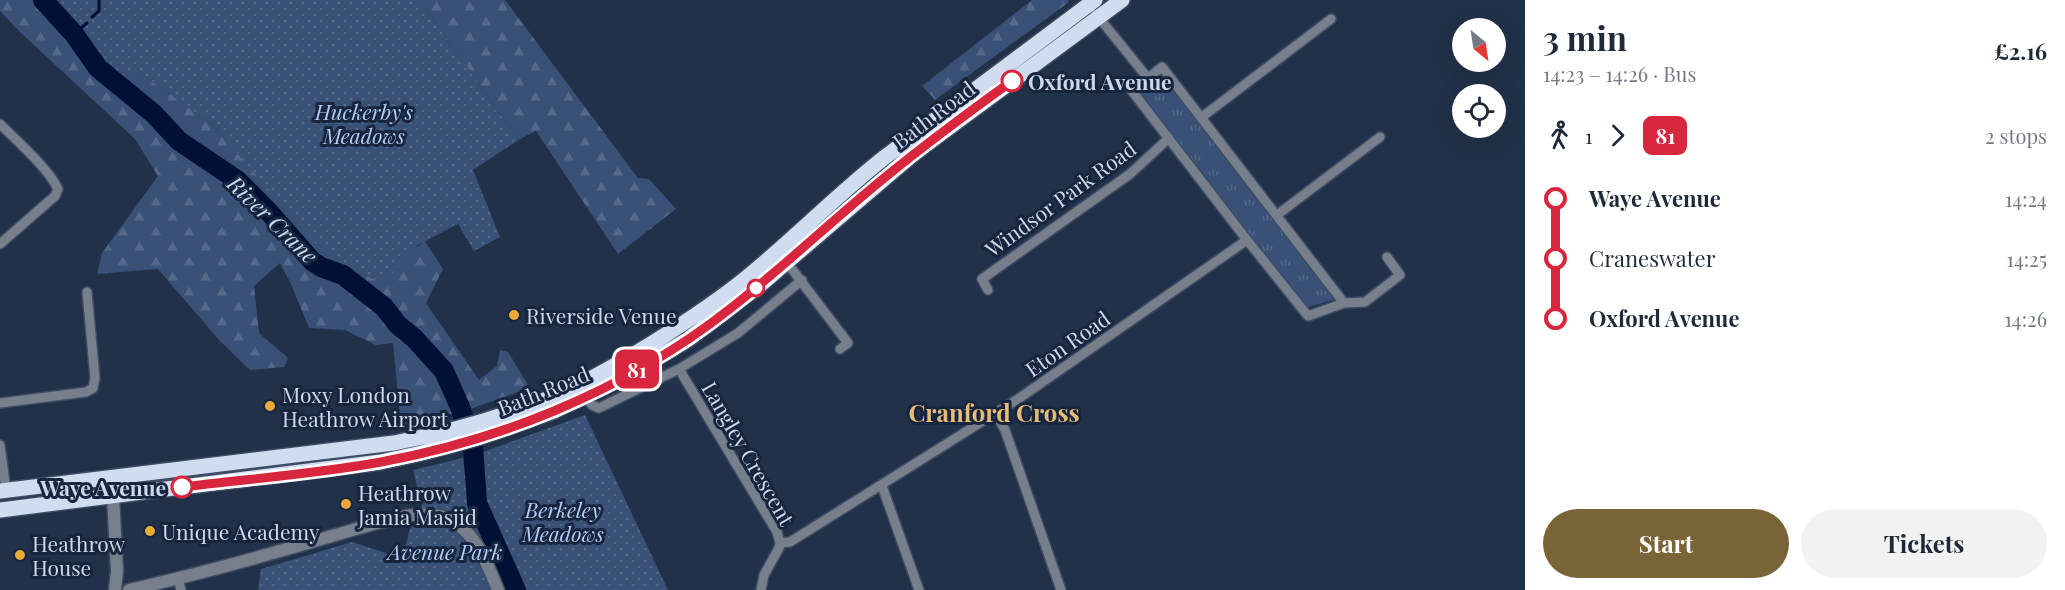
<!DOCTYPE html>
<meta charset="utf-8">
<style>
body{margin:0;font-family:"Playfair Display",serif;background:#f2f2f3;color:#1f2937;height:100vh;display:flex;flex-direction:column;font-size:22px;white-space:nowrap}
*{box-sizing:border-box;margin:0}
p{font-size:20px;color:#747a83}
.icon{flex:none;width:33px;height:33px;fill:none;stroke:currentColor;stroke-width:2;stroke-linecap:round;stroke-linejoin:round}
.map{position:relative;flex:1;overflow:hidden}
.panel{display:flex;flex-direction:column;background:#fff;width:540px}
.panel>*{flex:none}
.badge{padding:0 12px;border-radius:9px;font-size:21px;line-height:39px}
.needle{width:39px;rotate:150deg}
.buttons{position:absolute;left:1452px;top:18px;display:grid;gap:12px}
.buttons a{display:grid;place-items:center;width:54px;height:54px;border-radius:50%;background:#fff;box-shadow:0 6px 24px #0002;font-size:30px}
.map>.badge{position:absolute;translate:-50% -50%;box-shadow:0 0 0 3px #fff}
.legs{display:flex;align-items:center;gap:9px;height:66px;padding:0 18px;font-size:20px}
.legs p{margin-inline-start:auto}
.overview{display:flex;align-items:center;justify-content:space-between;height:102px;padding:0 18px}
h1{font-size:33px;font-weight:700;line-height:45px}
.primary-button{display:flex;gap:12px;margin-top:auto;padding:12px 18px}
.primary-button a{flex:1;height:69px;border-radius:36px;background:#796437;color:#fff;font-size:24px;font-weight:700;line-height:69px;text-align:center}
.primary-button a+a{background:#f2f2f3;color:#1f2937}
ul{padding:0 18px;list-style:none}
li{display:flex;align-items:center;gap:21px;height:60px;font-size:22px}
li i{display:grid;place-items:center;width:9px;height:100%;margin:0 8px;background:currentColor}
li i::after{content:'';width:15px;height:15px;margin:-8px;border:4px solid;border-radius:50%;background:#fff}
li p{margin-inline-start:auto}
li:first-child i{background:linear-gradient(#0000 50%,currentColor 0)}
li:last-child i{background:linear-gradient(currentColor 50%,#0000 0)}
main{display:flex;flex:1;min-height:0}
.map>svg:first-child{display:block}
.grass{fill:url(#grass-tufts)}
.forest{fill:url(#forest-firs)}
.park{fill:url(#park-dots)}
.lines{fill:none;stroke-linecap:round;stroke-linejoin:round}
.stream{stroke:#001135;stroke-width:3}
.river{stroke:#001135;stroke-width:20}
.minor-casing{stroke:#3d4c62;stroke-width:12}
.tertiary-casing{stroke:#3d4c62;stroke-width:15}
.trunk-casing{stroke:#3d4c62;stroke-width:18}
.minor{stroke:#777f8c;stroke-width:9}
.tertiary{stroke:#777f8c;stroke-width:12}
.trunk{stroke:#d0ddf1;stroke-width:15}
.line-1-casing{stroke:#fff;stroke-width:14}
.line-1{stroke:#d7263d;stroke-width:9}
.stop-1-dot{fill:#fff;stroke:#d7263d;stroke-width:3}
.poi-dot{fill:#e8ab37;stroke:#17263e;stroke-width:2}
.labels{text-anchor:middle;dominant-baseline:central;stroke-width:6;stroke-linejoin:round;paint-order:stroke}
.stop-label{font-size:21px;font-weight:bold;fill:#cdd7e7;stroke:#17263e;text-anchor:start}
.park-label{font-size:21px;font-style:italic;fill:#b1cbf4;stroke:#17263e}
.street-label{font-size:21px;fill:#cdd7e7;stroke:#17263e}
.poi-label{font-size:21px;fill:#cdd7e7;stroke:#17263e;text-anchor:start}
.water-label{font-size:22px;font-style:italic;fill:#cbddf9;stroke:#17263e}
.quarter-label{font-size:24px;font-weight:bold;fill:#e6bc76;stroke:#17263e}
</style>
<main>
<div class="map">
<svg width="1525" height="590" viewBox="0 0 1525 590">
<defs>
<pattern id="grass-tufts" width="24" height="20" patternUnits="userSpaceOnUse" patternTransform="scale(1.5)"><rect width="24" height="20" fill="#395176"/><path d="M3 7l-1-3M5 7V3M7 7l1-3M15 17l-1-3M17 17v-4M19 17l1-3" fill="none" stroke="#54698a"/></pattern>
<pattern id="forest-firs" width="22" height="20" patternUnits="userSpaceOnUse" patternTransform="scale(1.5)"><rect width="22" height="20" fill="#395176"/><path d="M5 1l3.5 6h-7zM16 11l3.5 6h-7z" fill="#54698a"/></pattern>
<pattern id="park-dots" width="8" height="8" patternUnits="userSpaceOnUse" patternTransform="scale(1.5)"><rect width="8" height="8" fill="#395176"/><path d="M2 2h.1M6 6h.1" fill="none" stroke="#54698a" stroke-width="1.8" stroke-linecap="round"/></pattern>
</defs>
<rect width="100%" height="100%" fill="#213149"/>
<path class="grass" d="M 1161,77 L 1164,77 L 1334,298 L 1333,300 L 1308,307 L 1304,305 L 1140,95 L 1141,91 Z"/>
<path class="forest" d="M 0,0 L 156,0 L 137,70 L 212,124 L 318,246 L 373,279 L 425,241 L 443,269 L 426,303 L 479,380 L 497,366 L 500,350 L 508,352 L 530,388 L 467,410 L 401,427 L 393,343 L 376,345 L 345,330 L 309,328 L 291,284 L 280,263 L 254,286 L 259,333 L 288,358 L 284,367 L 250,370 L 219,340 L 158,269 L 97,274 L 102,253 L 158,176 L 135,139 L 19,31 L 0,11 Z
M 420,0 L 505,0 L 638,178 L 649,179 L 676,209 L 618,254 L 536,131 L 520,139 L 506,123 Z
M 1032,0 L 1068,0 L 1069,2 L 935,100 L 922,86 Z"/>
<path class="park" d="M 52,0 L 420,0 L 506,123 L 520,139 L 473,170 L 500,237 L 474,251 L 458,224 L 418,245 L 389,277 L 373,279 L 317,246 L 212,124 L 137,70 L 123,81 L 103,65 L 71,20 Z
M 585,415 L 668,590 L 524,590 L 484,506 L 480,453 Z
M 463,458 L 470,514 L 512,590 L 258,590 L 261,569 L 352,542 L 402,558 L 411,525 L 423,510 L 413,470 Z"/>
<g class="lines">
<path class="stream" d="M 92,17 L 99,11 L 99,0
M 74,34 L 87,23"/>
<path class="river" d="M 43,0 L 74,34 L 98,68 L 154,114 L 179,141 L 237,180 L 269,212 L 312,261 L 321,267 L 343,275 L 384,307 L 398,325 L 414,338 L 444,371 L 460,407 L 473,445 L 477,503 L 516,590"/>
<defs>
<path id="minor" d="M 1096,14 L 1147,77
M 1162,67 L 1344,303 L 1308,316 L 1247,240 L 1132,91 Z
M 1202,117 L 1331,19
M 0,124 C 17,141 48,168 58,189 L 55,196 L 0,244
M 1277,215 L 1380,137
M 785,260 L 848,343 L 840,349
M 988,290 L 982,279 L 1130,174 L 1169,138
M 1344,303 L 1365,302 L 1400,275 L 1387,257
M 679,369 L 777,532 L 780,543 L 779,548 L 764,575 L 761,590
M 585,396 L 592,405 L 599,408 L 679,369 L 738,333 L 802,280
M 0,403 L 86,392 L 93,388 L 95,378 L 87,292
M 996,414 L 1005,430 L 1061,590
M 0,445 L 6,490
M 882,486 L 919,590
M 780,543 L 790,542 L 1018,399 L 1247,240
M 178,579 L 181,590"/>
<path id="tertiary" d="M 113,496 L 117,571 L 115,590
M 129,590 C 181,578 232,565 283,550 C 324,539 365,525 406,516 C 417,514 436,513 447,518 C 475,530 487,563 498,590"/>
<path id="trunk" d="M 0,491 L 394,443 C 449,432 503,417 555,396 C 588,382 620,363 651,344 C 686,322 720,300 751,274 C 797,236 838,194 885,157 L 1095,0
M 0,510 L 380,462 L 421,453 L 480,437 L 554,411 L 624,377 L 687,340 L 760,285 L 913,154 L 1122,0"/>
</defs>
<use href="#minor" class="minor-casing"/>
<use href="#tertiary" class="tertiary-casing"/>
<use href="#trunk" class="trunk-casing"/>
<use href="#minor" class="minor"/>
<use href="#tertiary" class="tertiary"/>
<use href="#trunk" class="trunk"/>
</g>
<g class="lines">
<defs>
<path id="line-1" d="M 182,487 C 248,479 315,474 381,462 C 440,451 499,434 554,411 C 616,385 678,350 731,308 C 777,272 820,232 865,194 C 912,154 962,117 1012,81"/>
</defs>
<use href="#line-1" class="line-1-casing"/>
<use href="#line-1" class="line-1"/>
</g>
<g class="stop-1-dot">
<circle cx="1012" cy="81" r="10"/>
<circle cx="756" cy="288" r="8"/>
<circle cx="182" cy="487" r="10"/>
</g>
<g class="poi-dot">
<circle cx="514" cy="315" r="6"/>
<circle cx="270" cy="406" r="6"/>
<circle cx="346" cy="504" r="6"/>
<circle cx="150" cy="531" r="6"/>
<circle cx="20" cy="555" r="6"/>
</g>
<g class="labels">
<g class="stop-label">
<text x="1028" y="81">Oxford Avenue</text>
<text x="166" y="487" text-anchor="end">Waye Avenue</text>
</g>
<g class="park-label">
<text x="364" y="111">Huckerby's<tspan x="364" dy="24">Meadows</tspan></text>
<text x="563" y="509">Berkeley<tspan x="563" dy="24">Meadows</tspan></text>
<text x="445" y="551">Avenue Park</text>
</g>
<g class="street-label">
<text transform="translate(933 114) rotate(-37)">Bath Road</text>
<text transform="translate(1060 198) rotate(-36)">Windsor Park Road</text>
<text transform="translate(1067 343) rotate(-35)">Eton Road</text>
<text transform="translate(543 390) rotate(-22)">Bath Road</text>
<text transform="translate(749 453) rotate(60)">Langley Crescent</text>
</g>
<g class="poi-label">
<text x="526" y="315">Riverside Venue</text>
<text x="282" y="394">Moxy London<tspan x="282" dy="24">Heathrow Airport</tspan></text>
<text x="358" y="492">Heathrow<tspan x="358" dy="24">Jamia Masjid</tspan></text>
<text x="162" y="531">Unique Academy</text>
<text x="32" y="543">Heathrow<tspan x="32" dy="24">House</tspan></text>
</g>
<g class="water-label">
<text transform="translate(273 219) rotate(44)">River Crane</text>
</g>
<g class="quarter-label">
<text x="994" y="412">Cranford Cross</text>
</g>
</g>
</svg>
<div class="buttons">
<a><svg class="needle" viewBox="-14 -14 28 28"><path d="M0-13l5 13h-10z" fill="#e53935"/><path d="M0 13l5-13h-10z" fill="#747a83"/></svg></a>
<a><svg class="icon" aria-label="locate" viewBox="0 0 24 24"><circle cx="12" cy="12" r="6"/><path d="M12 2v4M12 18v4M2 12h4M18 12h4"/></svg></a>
</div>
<b class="badge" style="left:637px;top:369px;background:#d7263d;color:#fff">81</b>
</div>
<section class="panel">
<div class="overview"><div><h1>3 min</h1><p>14:23 – 14:26 · Bus</p></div><b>£2.16</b></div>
<div class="legs"><svg class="icon" aria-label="walk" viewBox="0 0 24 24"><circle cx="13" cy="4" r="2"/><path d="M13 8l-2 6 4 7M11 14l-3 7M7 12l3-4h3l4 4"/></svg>1<svg class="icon" aria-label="forward" viewBox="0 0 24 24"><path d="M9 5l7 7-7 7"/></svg><b class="badge" style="background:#d7263d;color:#fff">81</b><p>2 stops</p></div>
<ul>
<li><i style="color:#d7263d"></i><b>Waye Avenue</b><p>14:24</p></li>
<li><i style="color:#d7263d"></i><span>Craneswater</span><p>14:25</p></li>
<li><i style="color:#d7263d"></i><b>Oxford Avenue</b><p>14:26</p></li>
</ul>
<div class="primary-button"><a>Start</a><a>Tickets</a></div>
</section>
</main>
